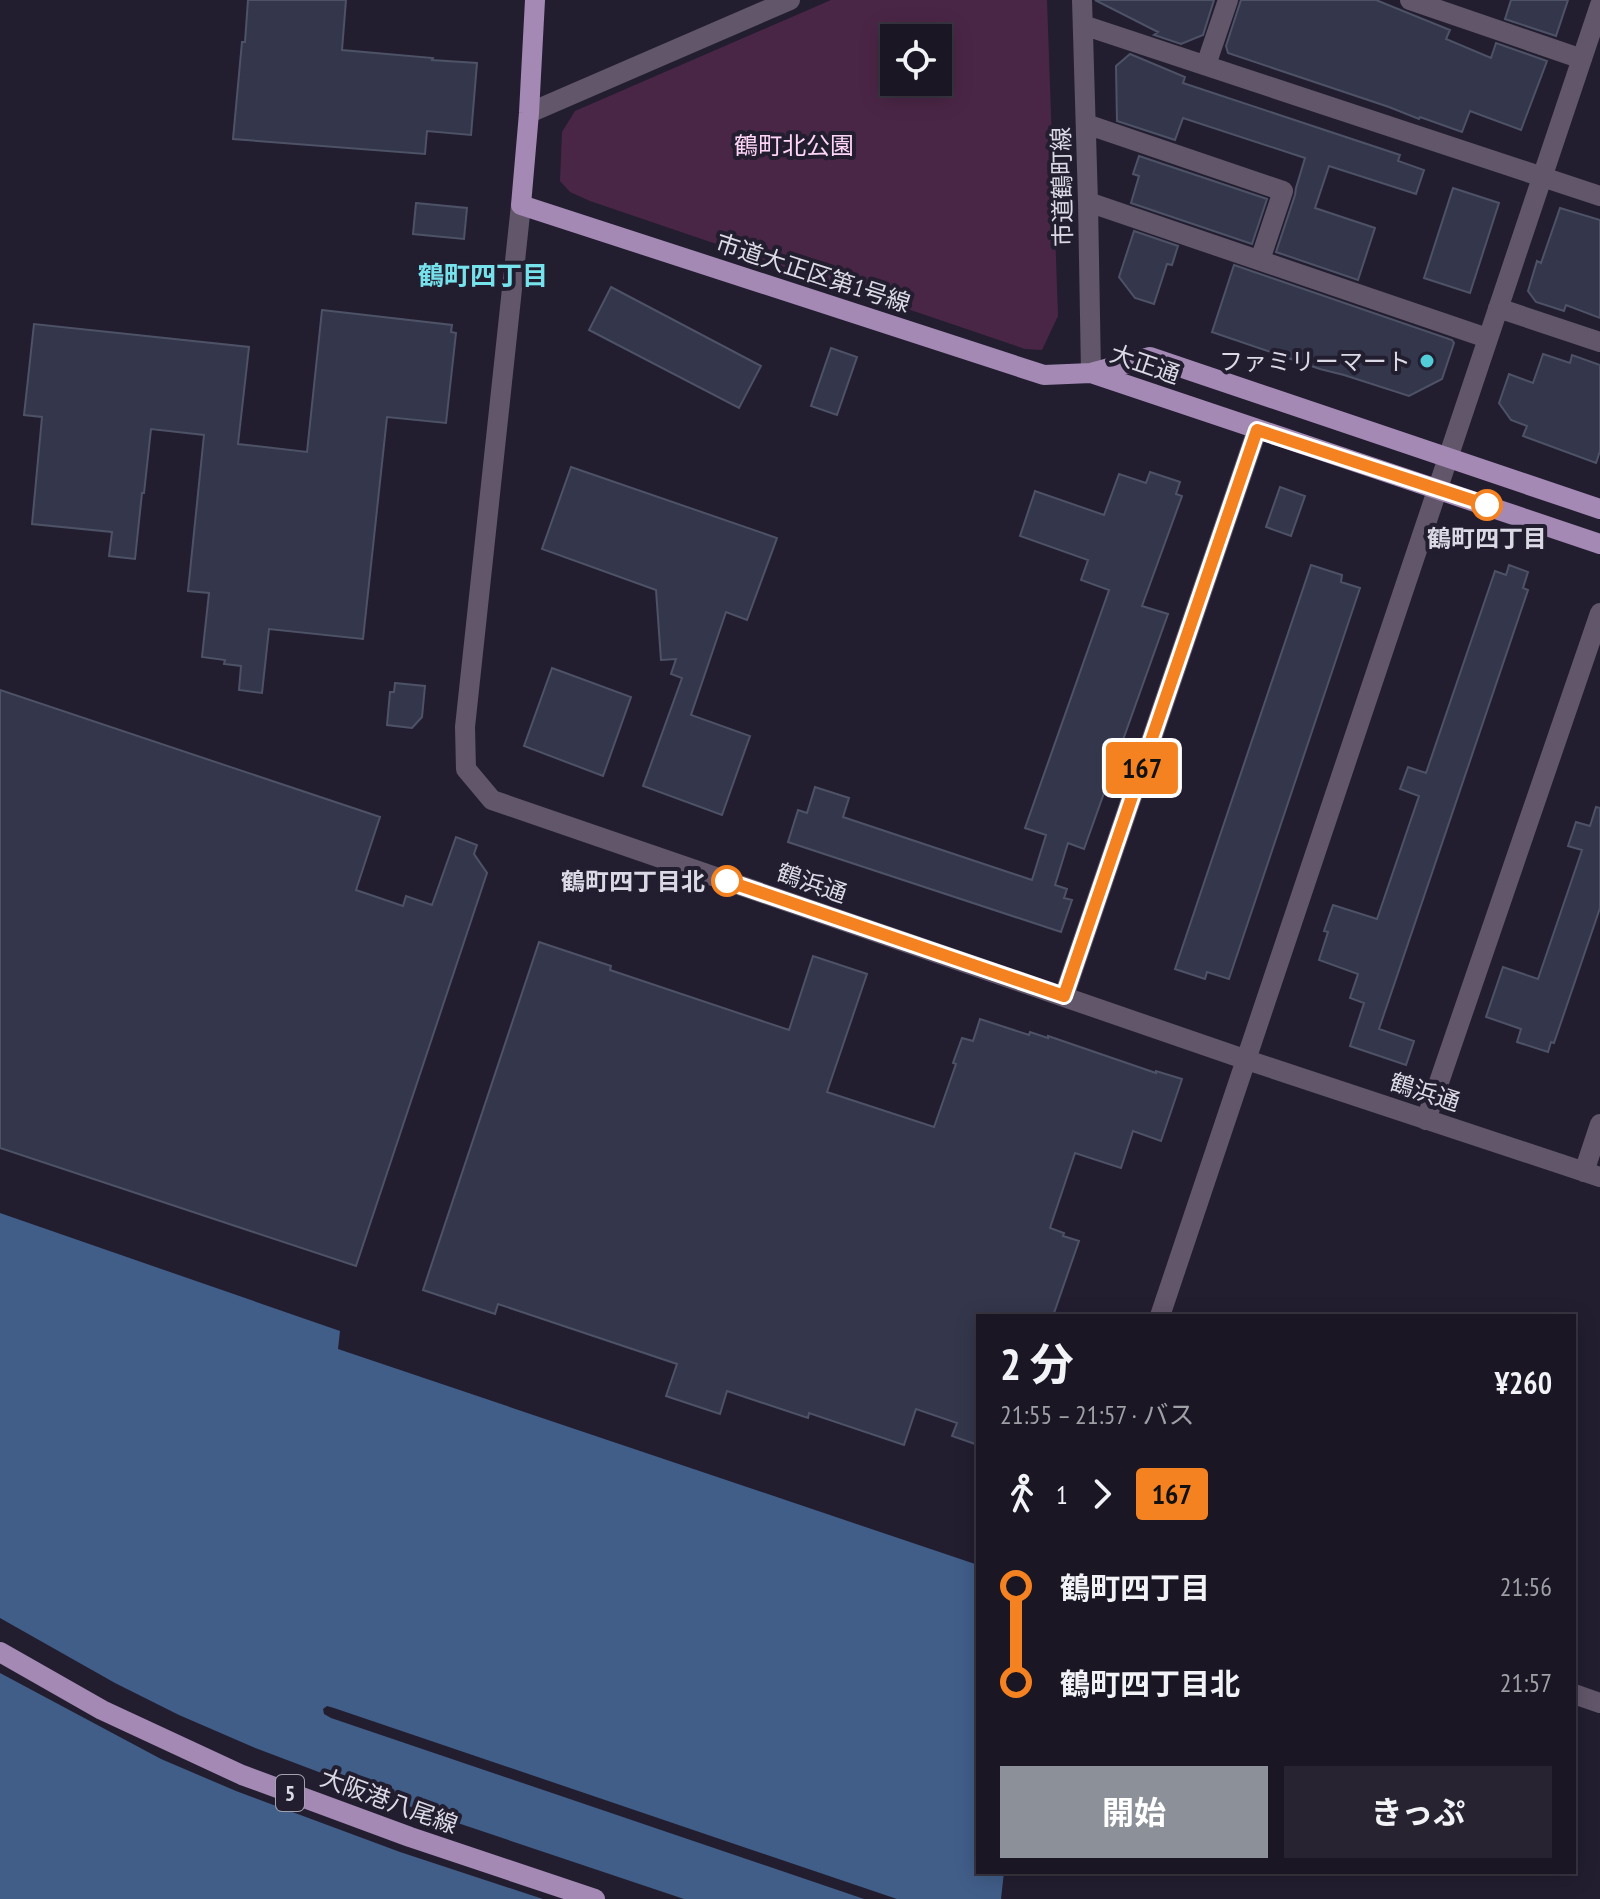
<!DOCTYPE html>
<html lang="ja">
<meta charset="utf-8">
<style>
body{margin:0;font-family:"PT Sans Narrow","Noto Sans JP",sans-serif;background:#272331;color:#f1f3f6;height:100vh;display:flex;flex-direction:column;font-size:30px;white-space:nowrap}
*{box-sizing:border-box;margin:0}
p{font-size:26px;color:#9f9fa6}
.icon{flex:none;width:44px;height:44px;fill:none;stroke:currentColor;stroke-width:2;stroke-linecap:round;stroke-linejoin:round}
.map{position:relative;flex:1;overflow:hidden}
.panel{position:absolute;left:976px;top:1314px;width:600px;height:560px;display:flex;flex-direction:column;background:#1a1624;border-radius:0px;box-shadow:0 4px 20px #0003,0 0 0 2px #383541}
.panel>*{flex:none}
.badge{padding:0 16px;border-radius:6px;font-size:28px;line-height:52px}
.controls{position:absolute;left:880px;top:24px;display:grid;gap:16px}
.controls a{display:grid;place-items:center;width:72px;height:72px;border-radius:0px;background:#1a1624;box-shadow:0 4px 20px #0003,0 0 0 2px #383541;font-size:40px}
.map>.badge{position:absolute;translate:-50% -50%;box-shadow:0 0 0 4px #fff}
.legs{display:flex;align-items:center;gap:12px;height:88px;padding:0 24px;font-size:26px}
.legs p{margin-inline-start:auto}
.overview{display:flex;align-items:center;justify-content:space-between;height:136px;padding:0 24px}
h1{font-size:44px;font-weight:700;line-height:60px}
.cta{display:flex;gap:16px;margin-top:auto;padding:16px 24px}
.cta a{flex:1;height:92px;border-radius:0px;background:#8c9099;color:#fff;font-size:32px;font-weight:700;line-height:92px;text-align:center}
.cta a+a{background:#272331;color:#f1f3f6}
ul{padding:0 24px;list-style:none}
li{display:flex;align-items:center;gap:28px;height:96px;font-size:30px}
li i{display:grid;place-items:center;width:12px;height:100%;margin:0 10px;background:currentColor}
li i::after{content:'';width:20px;height:20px;margin:-10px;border:6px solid;border-radius:50%;background:#1a1624}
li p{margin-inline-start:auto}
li:first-child i{background:linear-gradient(#0000 50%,currentColor 0)}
li:last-child i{background:linear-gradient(currentColor 50%,#0000 0)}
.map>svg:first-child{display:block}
.green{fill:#4a2646;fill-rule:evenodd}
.water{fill:#415e89}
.pier{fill:#221e30}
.building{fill:#34374b;stroke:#4e5266;stroke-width:2}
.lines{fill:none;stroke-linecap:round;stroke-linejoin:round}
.minor{stroke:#62566a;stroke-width:20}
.major{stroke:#a389b3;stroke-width:20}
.line-1-casing{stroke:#fff;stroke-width:18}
.line-1{stroke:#f58220;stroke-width:12}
.poi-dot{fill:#52ccd6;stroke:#221e30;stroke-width:3}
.stop-1-dot{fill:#fff;stroke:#f58220;stroke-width:4}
.labels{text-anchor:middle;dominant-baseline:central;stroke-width:8;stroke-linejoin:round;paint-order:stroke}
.shield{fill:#221e30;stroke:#a4a1af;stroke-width:2}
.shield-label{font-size:22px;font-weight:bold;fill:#dbd9e5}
.park-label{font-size:24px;fill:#fed4f7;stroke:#221e30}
.street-label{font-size:24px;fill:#dbd9e5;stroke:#221e30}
.poi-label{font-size:24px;fill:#dbd9e5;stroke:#221e30;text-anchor:end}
.stop-label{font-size:24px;font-weight:bold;fill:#dbd9e5;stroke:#221e30}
.neighbourhood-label{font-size:26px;font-weight:bold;fill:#76e2eb;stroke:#221e30}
</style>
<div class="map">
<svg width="1600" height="1899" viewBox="0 0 1600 1899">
<rect width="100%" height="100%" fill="#221e30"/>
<path class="green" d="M 831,0 L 1047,0 L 1058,316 L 1042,350 L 1025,349 L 590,201 L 570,192 L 560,181 L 562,132 L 575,111 ZM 894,38 L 938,38 L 938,82 L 894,82 Z"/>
<path class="water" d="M 0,1213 L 340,1331 L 338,1349 L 978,1565 L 978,1872 L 1004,1872 L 1001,1899 L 0,1899 Z"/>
<path class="pier" d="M 0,1618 L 115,1683 L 179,1715 L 253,1747 L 419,1810 L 684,1899 L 543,1899 L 400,1852 L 236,1791 L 161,1759 L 0,1673 Z
M 327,1706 L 334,1708 L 897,1899 L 864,1899 L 331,1718 L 324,1714 L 323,1709 Z"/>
<path class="building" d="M 248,0 L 346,0 L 342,50 L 433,58 L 432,60 L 477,63 L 471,135 L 427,131 L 425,154 L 233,139 L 242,42 L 245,42 Z
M 1095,0 L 1214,0 L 1203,35 L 1181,44 L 1154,35 L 1158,32 Z
M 1241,0 L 1376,0 L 1450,30 L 1446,39 L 1491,58 L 1496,43 L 1547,61 L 1521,130 L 1470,111 L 1462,132 L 1420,117 L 1419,119 L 1389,107 L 1228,53 L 1226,46 Z
M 1511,0 L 1568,0 L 1556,36 L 1505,19 Z
M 1130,54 L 1185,77 L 1183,83 L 1400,155 L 1398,161 L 1424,170 L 1416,194 L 1329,166 L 1315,208 L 1375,228 L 1358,280 L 1276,252 L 1295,195 L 1296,188 L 1305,158 L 1183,118 L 1175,140 L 1117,121 L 1116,66 Z
M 1139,156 L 1267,199 L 1252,244 L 1131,203 L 1139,176 L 1133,174 Z
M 1453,188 L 1499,203 L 1470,293 L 1424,278 Z
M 416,203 L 467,208 L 464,239 L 413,234 Z
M 1560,208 L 1600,220 L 1600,318 L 1566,305 L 1564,311 L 1536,302 L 1528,291 L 1537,261 L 1541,263 Z
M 1134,231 L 1178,246 L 1172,265 L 1167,264 L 1154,304 L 1135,298 L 1119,277 Z
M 1234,265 L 1452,340 L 1454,343 L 1442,379 L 1409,396 L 1344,375 L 1320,369 L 1212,332 Z
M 611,287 L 761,366 L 739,408 L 589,330 Z
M 322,310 L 452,325 L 451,332 L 456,333 L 446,423 L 387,417 L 363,639 L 269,629 L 262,693 L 239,690 L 241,666 L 224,664 L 225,660 L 202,657 L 209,593 L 188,591 L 204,435 L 151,429 L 144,493 L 142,493 L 135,559 L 109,556 L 112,532 L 32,524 L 42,417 L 24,415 L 34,324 L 249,347 L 238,444 L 307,452 Z
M 831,348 L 857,357 L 837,415 L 811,406 Z
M 1543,354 L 1570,363 L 1572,355 L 1600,365 L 1600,451 L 1596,463 L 1523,436 L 1527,426 L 1511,420 L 1499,403 L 1509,374 L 1533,383 Z
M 571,467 L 777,538 L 747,620 L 726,612 L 691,715 L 750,736 L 722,815 L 643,786 L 682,678 L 671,674 L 676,659 L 661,660 L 656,590 L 542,549 Z
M 1150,472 L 1180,482 L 1176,494 L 1182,496 L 1142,606 L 1168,614 L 1084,849 L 1068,843 L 1055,885 L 1067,889 L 1064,898 L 1072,900 L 1061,932 L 788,842 L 798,810 L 807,813 L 815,787 L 849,798 L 843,817 L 1032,880 L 1046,835 L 1025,828 L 1109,590 L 1081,580 L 1088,560 L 1020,536 L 1035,491 L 1104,515 L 1119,474 L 1146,483 Z
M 1280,487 L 1305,496 L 1291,536 L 1266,527 Z
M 1311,565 L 1342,575 L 1341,582 L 1360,588 L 1229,979 L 1207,972 L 1205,979 L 1175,969 Z
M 1509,565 L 1528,572 L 1523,588 L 1528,590 L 1379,1029 L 1414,1041 L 1406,1065 L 1350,1046 L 1364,1003 L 1350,998 L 1358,974 L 1319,960 L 1328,932 L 1324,931 L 1333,905 L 1377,919 L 1419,796 L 1400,789 L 1408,767 L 1426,773 L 1495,571 L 1506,575 Z
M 552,668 L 631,697 L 603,776 L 524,746 Z
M 395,683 L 425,686 L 422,717 L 412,728 L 387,725 L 390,692 L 394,692 Z
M 0,690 L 380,817 L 356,890 L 403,906 L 406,896 L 432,905 L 456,837 L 477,845 L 474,854 L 487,873 L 356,1266 L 0,1148 Z
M 1596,807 L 1600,808 L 1600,908 L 1554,1043 L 1551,1042 L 1548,1052 L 1517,1042 L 1521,1029 L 1486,1017 L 1503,967 L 1538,979 L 1582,850 L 1568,846 L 1576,822 L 1590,826 Z
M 539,942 L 611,966 L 610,970 L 789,1030 L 813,956 L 867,974 L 827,1092 L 934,1127 L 956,1064 L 953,1063 L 962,1038 L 973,1041 L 980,1019 L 1029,1035 L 1030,1032 L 1048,1038 L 1048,1036 L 1156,1073 L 1156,1071 L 1182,1079 L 1161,1141 L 1133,1131 L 1121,1168 L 1075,1153 L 1050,1228 L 1064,1233 L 1063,1236 L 1079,1241 L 1053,1316 L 978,1316 L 978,1445 L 952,1436 L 957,1423 L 916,1409 L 904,1445 L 809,1413 L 808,1418 L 727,1391 L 720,1414 L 666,1396 L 677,1364 L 498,1304 L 495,1314 L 423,1290 Z"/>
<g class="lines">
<path class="minor" d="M 1082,0 L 1088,202 L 1091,373
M 1410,0 L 1582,59
M 1083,25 L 1600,196
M 1206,65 L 1228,0
M 529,113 L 790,0
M 1086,124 L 1283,191 L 1260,260
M 1088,202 L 1487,338
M 521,205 L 465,727 L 466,769 L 492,800 L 1247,1060 L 1600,1177
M 1498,308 L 1600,342
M 1064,996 L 1257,430
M 1426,1120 L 1600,613
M 1584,1172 L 1600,1124
M 1160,1316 L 1600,5
M 1574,1694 L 1600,1703"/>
<path class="major" d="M 535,0 L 529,113 L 521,205 L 1044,375 L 1091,373 L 1150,357 L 1600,509
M 1091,373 L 1600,544
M 0,1652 L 102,1710 L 242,1775 L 410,1837 L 595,1899"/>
</g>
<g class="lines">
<defs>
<path id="line-1" d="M 727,881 L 1064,996 L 1257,430 L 1487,505"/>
</defs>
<use href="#line-1" class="line-1-casing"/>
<use href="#line-1" class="line-1"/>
</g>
<circle class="poi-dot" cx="1427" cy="361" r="8"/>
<g class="stop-1-dot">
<circle cx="1487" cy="505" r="14"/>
<circle cx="727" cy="881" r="14"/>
</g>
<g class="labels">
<rect class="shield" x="276" y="1775" width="28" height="36" rx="6"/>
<g class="shield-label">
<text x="290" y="1793">5</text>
</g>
<g class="park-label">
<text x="794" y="145">鶴町北公園</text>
</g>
<g class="street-label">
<text transform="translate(1062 187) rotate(-91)">市道鶴町線</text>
<text transform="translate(813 273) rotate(18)">市道大正区第1号線</text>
<text transform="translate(1145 364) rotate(19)">大正通</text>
<text transform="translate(812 883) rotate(19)">鶴浜通</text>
<text transform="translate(1425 1092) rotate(18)">鶴浜通</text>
<text transform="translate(389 1801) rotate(20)">大阪港八尾線</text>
</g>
<g class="poi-label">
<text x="1411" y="361">ファミリーマート</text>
</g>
<g class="stop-label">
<text x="1487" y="538">鶴町四丁目</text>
<text x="705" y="881" text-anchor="end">鶴町四丁目北</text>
</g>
<g class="neighbourhood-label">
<text x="483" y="275">鶴町四丁目</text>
</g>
</g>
</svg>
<div class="controls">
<a><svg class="icon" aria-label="locate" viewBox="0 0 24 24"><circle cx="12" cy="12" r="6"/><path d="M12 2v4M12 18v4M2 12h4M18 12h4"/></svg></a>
</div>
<b class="badge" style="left:1142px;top:768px;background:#f58220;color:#111">167</b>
<section class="panel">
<div class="overview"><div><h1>2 分</h1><p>21:55 – 21:57 · バス</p></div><b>¥260</b></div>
<div class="legs"><svg class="icon" aria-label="walk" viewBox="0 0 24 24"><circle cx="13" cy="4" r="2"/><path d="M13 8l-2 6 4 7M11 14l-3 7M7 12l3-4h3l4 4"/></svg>1<svg class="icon" aria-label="forward" viewBox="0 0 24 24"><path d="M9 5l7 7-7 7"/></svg><b class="badge" style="background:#f58220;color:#111">167</b></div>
<ul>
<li><i style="color:#f58220"></i><b>鶴町四丁目</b><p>21:56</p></li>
<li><i style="color:#f58220"></i><b>鶴町四丁目北</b><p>21:57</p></li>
</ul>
<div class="cta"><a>開始</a><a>きっぷ</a></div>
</section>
</div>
